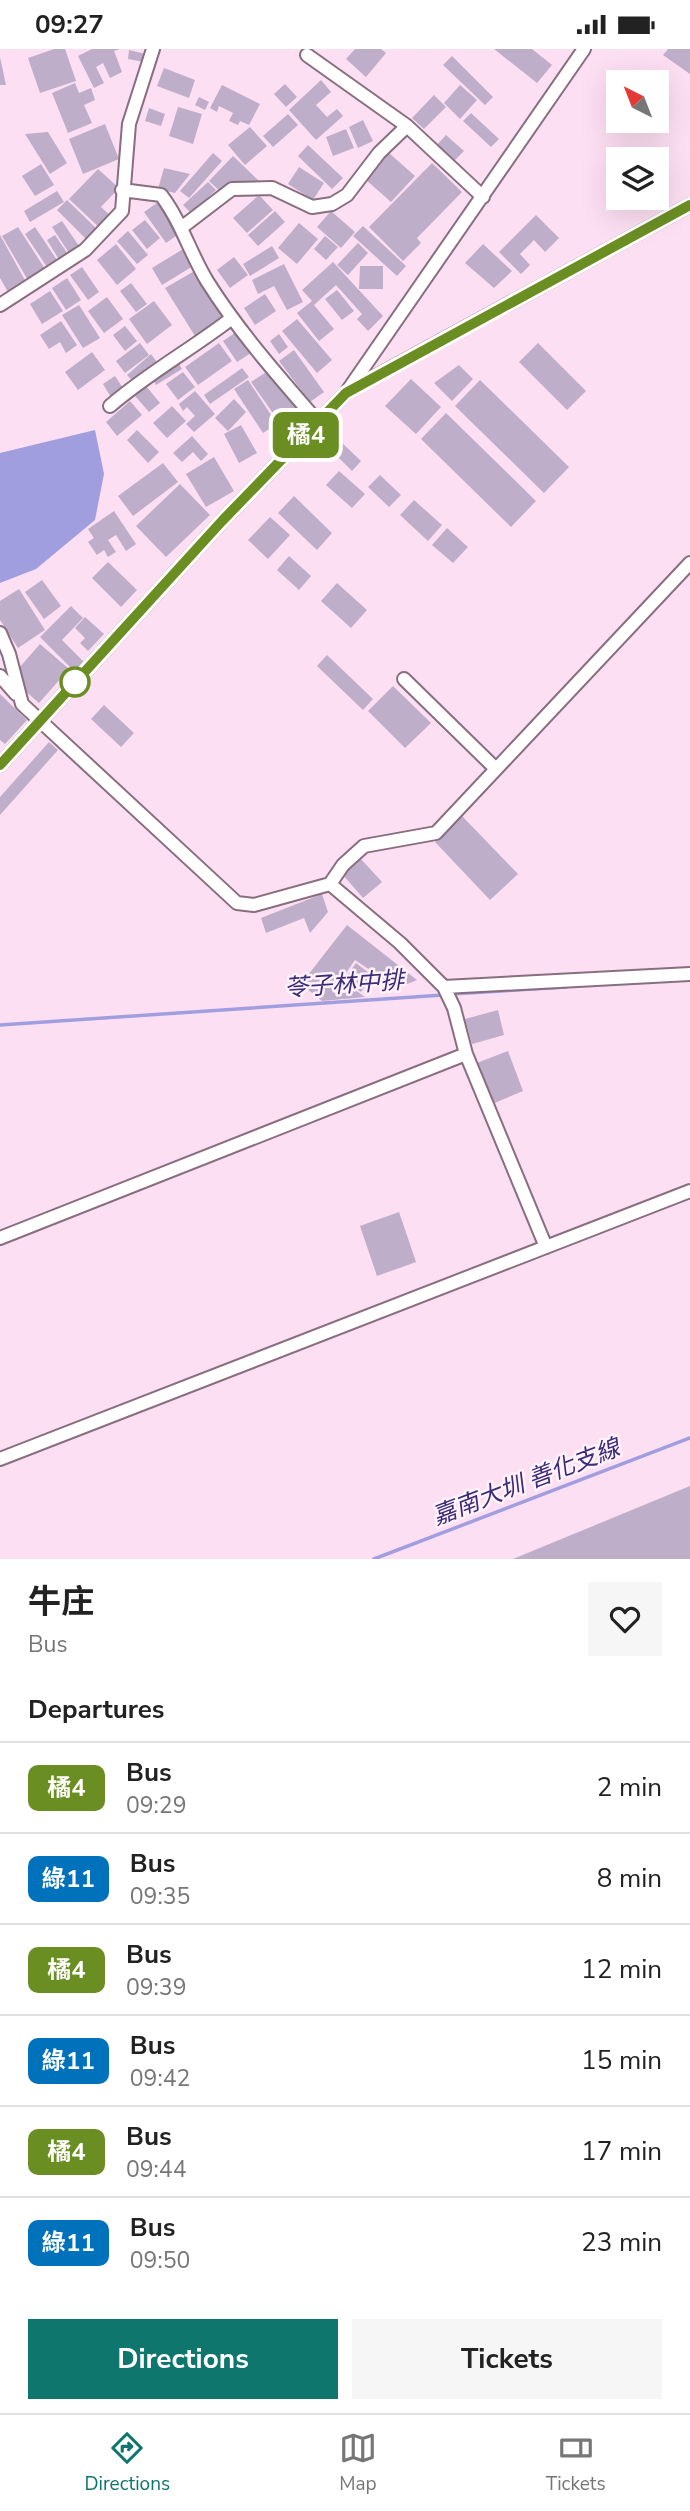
<!DOCTYPE html>
<meta charset="utf-8">
<style>
body{margin:0;font-family:"Nunito Sans","Noto Sans TC",sans-serif;background:#f6f6f6;color:#222;height:100vh;display:flex;flex-direction:column;font-size:26px;white-space:nowrap}
*{box-sizing:border-box;margin:0}
p{font-size:23px;color:#767676}
.icon{flex:none;width:38px;height:38px;fill:none;stroke:currentColor;stroke-width:2;stroke-linecap:round;stroke-linejoin:round}
.map{position:relative;height:1510px;overflow:hidden}
.sheet{display:flex;flex-direction:column;background:#fff;flex:1}
.sheet>*{flex:none}
.badge{padding:0 14px;border-radius:10px;font-size:24px;line-height:46px}
.needle{width:46px;rotate:318deg}
.tools{position:absolute;left:606px;top:21px;display:grid;gap:14px}
.tools a{display:grid;place-items:center;width:63px;height:63px;border-radius:0px;background:#fff;box-shadow:0 7px 28px #0002;font-size:35px}
.map>.badge{position:absolute;translate:-50% -50%;box-shadow:0 0 0 4px #fff}
h2{padding:0 28px;font-size:26px;line-height:63px}
.round{display:grid;place-items:center;flex:none;width:74px;height:74px;border-radius:0px;background:#f6f6f6}
.headline{display:flex;align-items:center;justify-content:space-between;height:119px;padding:0 28px}
h1{font-size:33px;font-weight:700;line-height:52px}
.button{display:flex;gap:14px;margin-top:auto;padding:14px 28px}
.button a{flex:1;height:80px;border-radius:0px;background:#0f766e;color:#fff;font-size:28px;font-weight:700;line-height:80px;text-align:center}
.button a+a{background:#f6f6f6;color:#222}
ul{padding:0;list-style:none}
li{display:flex;align-items:center;gap:21px;height:91px;padding:0 28px;border-top:2px solid #e0e0e0}
li div{flex:1}
li b{display:block;font-size:26px}
li em{font-style:normal}
li .badge{min-width:77px;font-weight:700;text-align:center}
.status{display:flex;justify-content:space-between;align-items:center;height:49px;padding:0 35px;background:#fff;direction:ltr}
.status svg{height:19px;fill:currentColor}
.tab-bar{display:flex;justify-content:space-around;align-items:center;height:98px;border-top:2px solid #e0e0e0;background:#fff;font-size:19px;color:#767676}
.tab-bar a{display:grid;justify-items:center;gap:4px}
.tab-bar .active{color:#0f766e}
.map>svg:first-child{display:block}
.water{fill:#a19ee0}
.lines{fill:none;stroke-linecap:round;stroke-linejoin:round}
.stream{stroke:#a19ee0;stroke-width:3.5}
.building{fill:#bfaec9}
.minor-casing{stroke:#886e7f;stroke-width:16}
.minor{stroke:#fff;stroke-width:12}
.line-casing{stroke:#fff;stroke-width:16}
.line{stroke:#6b8e23;stroke-width:10}
.stop-dot{fill:#fff;stroke:#6b8e23;stroke-width:3.5}
.labels{text-anchor:middle;dominant-baseline:central;stroke-width:5;stroke-linejoin:round;paint-order:stroke}
.water-label{font-size:24px;font-style:italic;fill:#392c7a;stroke:#fff2fa}
</style>
<div class="status"><b>09:27</b><svg viewBox="0 0 49 12"><path d="M0 12V9h3v3zM5 12V6h3v6zM10 12V3h3v9zM15 12V0h3v12zM26 1h20v11H26zM47 4h2v5h-2z"/></svg></div>
<div class="map">
<svg width="690" height="1510" viewBox="0 0 690 1510">
<rect width="100%" height="100%" fill="#fddff3"/>
<path class="water" d="M 95,381 L 104,425 L 95,471 L 36,520 L 0,534 L 0,404 Z"/>
<g class="lines">
<path class="stream" d="M 451,945 L 566,938
M 0,976 L 443,946
M 374,1510 L 690,1389"/>
</g>
<path class="building" d="M 54,0 L 65,0 L 76,32 L 40,44 L 28,9 Z
M 92,0 L 120,0 L 114,2 L 122,23 L 110,29 L 103,14 L 96,18 L 104,34 L 94,39 L 78,7 Z
M 355,0 L 381,0 L 386,4 L 366,28 L 346,10 Z
M 494,0 L 532,0 L 552,16 L 537,34 Z
M 668,0 L 690,0 L 690,25 L 663,6 Z
M 129,1 L 146,5 L 144,13 L 128,10 Z
M 452,7 L 493,48 L 485,56 L 443,16 Z
M 0,8 L 6,36 L 0,36 Z
M 164,19 L 195,31 L 189,49 L 157,37 Z
M 321,31 L 331,43 L 316,56 L 327,68 L 337,60 L 343,67 L 316,91 L 289,61 Z
M 75,34 L 79,44 L 91,39 L 95,51 L 84,56 L 92,74 L 68,84 L 52,44 Z
M 285,35 L 297,48 L 286,58 L 274,45 Z
M 222,36 L 260,55 L 249,76 L 240,72 L 238,76 L 229,72 L 233,64 L 219,57 L 217,63 L 210,59 Z
M 460,36 L 477,51 L 460,70 L 444,54 Z
M 434,46 L 446,58 L 424,80 L 412,69 Z
M 199,48 L 209,53 L 205,61 L 195,56 Z
M 178,58 L 202,65 L 193,95 L 169,87 Z
M 149,59 L 165,65 L 161,77 L 145,72 Z
M 471,64 L 499,90 L 491,98 L 463,72 Z
M 288,65 L 298,76 L 273,98 L 263,87 Z
M 363,71 L 373,92 L 358,99 L 349,78 Z
M 105,75 L 119,110 L 83,125 L 69,90 Z
M 250,78 L 267,97 L 245,116 L 228,96 Z
M 346,80 L 354,99 L 333,107 L 326,88 Z
M 48,83 L 67,114 L 50,125 L 25,85 Z
M 446,86 L 464,102 L 451,115 L 434,99 Z
M 308,96 L 343,129 L 332,140 L 298,107 Z
M 213,104 L 222,112 L 189,149 L 180,142 Z
M 389,104 L 415,127 L 391,153 L 365,130 Z
M 233,107 L 259,132 L 252,140 L 239,138 L 228,150 L 209,132 Z
M 432,114 L 462,143 L 417,189 L 421,194 L 403,212 L 369,178 Z
M 41,115 L 54,136 L 35,147 L 22,127 Z
M 299,118 L 324,134 L 313,151 L 288,135 Z
M 164,119 L 190,125 L 175,144 L 158,140 Z
M 98,120 L 119,139 L 101,158 L 115,171 L 104,183 L 69,150 Z
M 208,133 L 216,141 L 191,164 L 183,156 Z
M 57,142 L 64,153 L 30,173 L 24,162 Z
M 259,146 L 273,161 L 247,184 L 233,169 Z
M 67,151 L 98,181 L 88,192 L 57,161 Z
M 161,151 L 183,182 L 166,194 L 144,163 Z
M 275,162 L 285,173 L 258,197 L 248,186 Z
M 331,162 L 355,183 L 341,199 L 317,178 Z
M 536,166 L 559,189 L 545,203 L 534,191 L 520,205 L 530,216 L 521,225 L 499,203 Z
M 145,171 L 160,189 L 147,200 L 132,181 Z
M 62,172 L 81,200 L 71,207 L 52,178 Z
M 299,174 L 318,190 L 297,215 L 278,199 Z
M 363,177 L 406,217 L 397,227 L 353,187 Z
M 18,178 L 47,223 L 29,233 L 2,187 Z
M 35,178 L 59,214 L 49,221 L 25,185 Z
M 128,182 L 148,206 L 137,215 L 117,192 Z
M 0,186 L 26,233 L 8,243 L 0,229 Z
M 55,186 L 70,208 L 61,214 L 47,191 Z
M 325,187 L 338,198 L 326,211 L 314,200 Z
M 358,194 L 368,204 L 348,226 L 337,216 Z
M 116,195 L 136,220 L 117,236 L 97,211 Z
M 483,195 L 512,222 L 494,239 L 465,214 Z
M 188,197 L 198,214 L 162,236 L 152,219 Z
M 272,197 L 279,209 L 250,227 L 243,215 Z
M 234,208 L 248,226 L 230,239 L 217,221 Z
M 333,213 L 383,267 L 368,282 L 357,270 L 362,265 L 336,236 L 314,256 L 334,280 L 319,292 L 297,264 L 312,252 L 302,241 Z
M 284,215 L 303,253 L 287,261 L 274,237 L 258,245 L 252,231 Z
M 360,217 L 383,217 L 383,240 L 359,240 Z
M 82,218 L 99,243 L 88,251 L 70,226 Z
M 198,220 L 227,268 L 195,287 L 165,239 Z
M 67,229 L 81,251 L 66,261 L 52,239 Z
M 131,234 L 147,255 L 136,263 L 120,242 Z
M 337,241 L 354,262 L 342,271 L 325,250 Z
M 50,242 L 63,262 L 42,275 L 30,255 Z
M 265,245 L 276,262 L 255,276 L 244,259 Z
M 107,248 L 123,270 L 104,284 L 88,262 Z
M 154,252 L 172,276 L 147,295 L 129,270 Z
M 79,256 L 100,289 L 83,299 L 62,266 Z
M 297,270 L 332,311 L 317,324 L 282,282 Z
M 61,272 L 77,296 L 66,304 L 60,293 L 49,300 L 40,286 Z
M 125,277 L 137,292 L 125,302 L 113,286 Z
M 239,281 L 254,302 L 237,313 L 223,292 Z
M 279,285 L 288,298 L 279,305 L 270,292 Z
M 140,294 L 149,306 L 125,324 L 116,312 Z
M 219,294 L 232,312 L 198,336 L 185,318 Z
M 538,294 L 586,342 L 567,361 L 519,313 Z
M 294,301 L 324,343 L 310,353 L 279,312 Z
M 92,303 L 105,321 L 78,341 L 65,323 Z
M 151,305 L 160,317 L 137,337 L 127,326 Z
M 177,311 L 182,320 L 156,336 L 151,327 Z
M 459,316 L 473,330 L 452,352 L 434,334 Z
M 242,319 L 249,328 L 210,355 L 204,346 Z
M 271,320 L 304,368 L 289,387 L 251,333 Z
M 183,323 L 195,338 L 178,351 L 166,335 Z
M 115,327 L 125,342 L 112,350 L 103,335 Z
M 411,330 L 441,358 L 416,385 L 385,357 Z
M 248,331 L 277,375 L 263,384 L 234,340 Z
M 480,331 L 569,418 L 544,444 L 455,357 Z
M 146,337 L 160,354 L 149,363 L 135,347 Z
M 195,342 L 215,365 L 194,383 L 186,375 L 195,367 L 187,358 L 183,362 L 179,355 Z
M 234,350 L 246,363 L 228,382 L 215,369 Z
M 130,352 L 142,366 L 117,387 L 106,373 Z
M 172,357 L 186,372 L 167,389 L 153,374 Z
M 446,364 L 536,452 L 511,478 L 421,390 Z
M 241,376 L 257,404 L 239,414 L 224,385 Z
M 137,381 L 159,403 L 148,414 L 127,391 Z
M 192,387 L 208,405 L 201,412 L 193,403 L 182,413 L 173,404 Z
M 341,393 L 361,412 L 352,422 L 332,402 Z
M 214,408 L 234,442 L 206,458 L 186,425 Z
M 163,414 L 178,433 L 133,467 L 118,447 Z
M 339,422 L 365,445 L 352,459 L 326,436 Z
M 380,426 L 401,446 L 389,458 L 368,438 Z
M 180,435 L 210,466 L 166,508 L 136,477 Z
M 294,447 L 332,484 L 317,501 L 278,464 Z
M 414,451 L 442,476 L 428,492 L 400,466 Z
M 114,462 L 136,495 L 126,502 L 116,486 L 108,491 L 116,503 L 108,508 L 104,501 L 97,506 L 88,493 L 94,489 L 88,480 Z
M 270,468 L 290,486 L 268,510 L 248,491 Z
M 447,479 L 468,498 L 453,514 L 432,496 Z
M 289,507 L 311,527 L 299,541 L 277,521 Z
M 108,513 L 137,541 L 121,558 L 92,529 Z
M 42,531 L 61,557 L 44,570 L 25,543 Z
M 337,534 L 367,561 L 351,579 L 321,552 Z
M 19,540 L 45,581 L 18,599 L 0,571 L 0,552 Z
M 71,557 L 83,569 L 62,591 L 85,614 L 75,623 L 40,588 Z
M 85,568 L 104,585 L 88,602 L 80,594 L 85,589 L 75,579 Z
M 40,595 L 69,620 L 39,654 L 24,641 L 18,620 Z
M 327,606 L 373,650 L 363,661 L 317,617 Z
M 393,637 L 431,674 L 405,699 L 368,662 Z
M 0,645 L 27,671 L 5,695 L 0,691 Z
M 104,656 L 134,684 L 121,698 L 91,670 Z
M 49,693 L 58,701 L 0,766 L 0,748 Z
M 462,767 L 518,825 L 490,851 L 435,793 Z
M 361,810 L 382,833 L 363,849 L 343,826 Z
M 322,845 L 328,863 L 310,884 L 304,869 L 266,884 L 261,869 Z
M 347,876 L 417,931 L 397,939 L 355,911 L 341,931 L 365,948 L 322,952 L 301,935 Z
M 356,914 L 373,927 L 361,943 L 344,931 Z
M 498,961 L 504,986 L 472,995 L 465,970 Z
M 508,1002 L 523,1042 L 490,1056 L 474,1015 Z
M 399,1163 L 416,1213 L 377,1227 L 360,1177 Z
M 690,1437 L 690,1510 L 513,1510 Z"/>
<g class="lines">
<defs>
<path id="minor" d="M 307,6 L 407,77 L 483,148
M 122,141 L 161,146 C 181,172 190,204 207,232 C 239,283 279,328 318,373
M 181,179 L 232,140 L 272,139 L 312,158 L 332,155 L 347,146 L 379,104 L 407,77
M 0,256 L 85,201 L 122,162 L 129,75 L 153,0
M 349,342 L 690,156
M 110,357 C 148,324 192,300 232,269
M 0,584 L 9,605 L 22,655 L 237,854 L 254,856 L 330,835 L 343,816 L 364,797 L 436,784 L 690,514
M 0,627 L 16,645
M 404,630 L 496,720
M 0,716 L 222,472 L 346,344 L 584,0
M 330,835 L 400,894 L 444,938 L 690,925
M 444,938 L 454,959 L 466,1005 L 546,1198
M 0,1189 L 466,1005
M 0,1410 L 690,1142"/>
</defs>
<use href="#minor" class="minor-casing"/>
<use href="#minor" class="minor"/>
</g>
<g class="lines">
<defs>
<path id="line" d="M 0,716 L 222,472 L 346,344 L 690,156"/>
</defs>
<use href="#line" class="line-casing"/>
<use href="#line" class="line"/>
</g>
<circle class="stop-dot" cx="75" cy="633" r="14"/>
<g class="labels">
<g class="water-label">
<text transform="translate(344 935) rotate(-4)">苓子林中排</text>
<text transform="translate(526 1433) rotate(-21)">嘉南大圳 善化支線</text>
</g>
</g>
</svg>
<div class="tools">
<a><svg class="needle" viewBox="-14 -14 28 28"><path d="M0-13l5 13h-10z" fill="#e53935"/><path d="M0 13l5-13h-10z" fill="#767676"/></svg></a>
<a><svg class="icon" aria-label="layers" viewBox="0 0 24 24"><path d="M12 4l9 5-9 5-9-5zM3 14l9 5 9-5"/></svg></a>
</div>
<b class="badge" style="left:306px;top:386px;background:#6b8e23;color:#fff">橘4</b>
</div>
<section class="sheet">
<div class="headline"><div><h1>牛庄</h1><p>Bus</p></div><a class="round"><svg class="icon" aria-label="heart" viewBox="0 0 24 24"><path d="M12 20l-8-8c-3-5 5-10 8-4 3-6 11-1 8 4z"/></svg></a></div>
<h2>Departures</h2>
<ul>
<li><span class="badge" style="background:#6b8e23;color:#fff">橘4</span><div><b>Bus</b><p>09:29</p></div><em>2 min</em></li>
<li><span class="badge" style="background:#0072bc;color:#fff">綠11</span><div><b>Bus</b><p>09:35</p></div><em>8 min</em></li>
<li><span class="badge" style="background:#6b8e23;color:#fff">橘4</span><div><b>Bus</b><p>09:39</p></div><em>12 min</em></li>
<li><span class="badge" style="background:#0072bc;color:#fff">綠11</span><div><b>Bus</b><p>09:42</p></div><em>15 min</em></li>
<li><span class="badge" style="background:#6b8e23;color:#fff">橘4</span><div><b>Bus</b><p>09:44</p></div><em>17 min</em></li>
<li><span class="badge" style="background:#0072bc;color:#fff">綠11</span><div><b>Bus</b><p>09:50</p></div><em>23 min</em></li>
</ul>
<div class="button"><a>Directions</a><a>Tickets</a></div>
</section>
<nav class="tab-bar">
<a class="active"><svg class="icon" aria-label="directions" viewBox="0 0 24 24"><path d="M12 3l9 9-9 9-9-9zM9 14v-3h6M13 9l2 2-2 2"/></svg>Directions</a>
<a><svg class="icon" aria-label="map" viewBox="0 0 24 24"><path d="M3 6l6-2 6 2 6-2v14l-6 2-6-2-6 2zM9 4v14M15 6v14"/></svg>Map</a>
<a><svg class="icon" aria-label="tickets" viewBox="0 0 24 24"><path d="M3 7h18v10H3zM15 7v10"/></svg>Tickets</a>
</nav>
